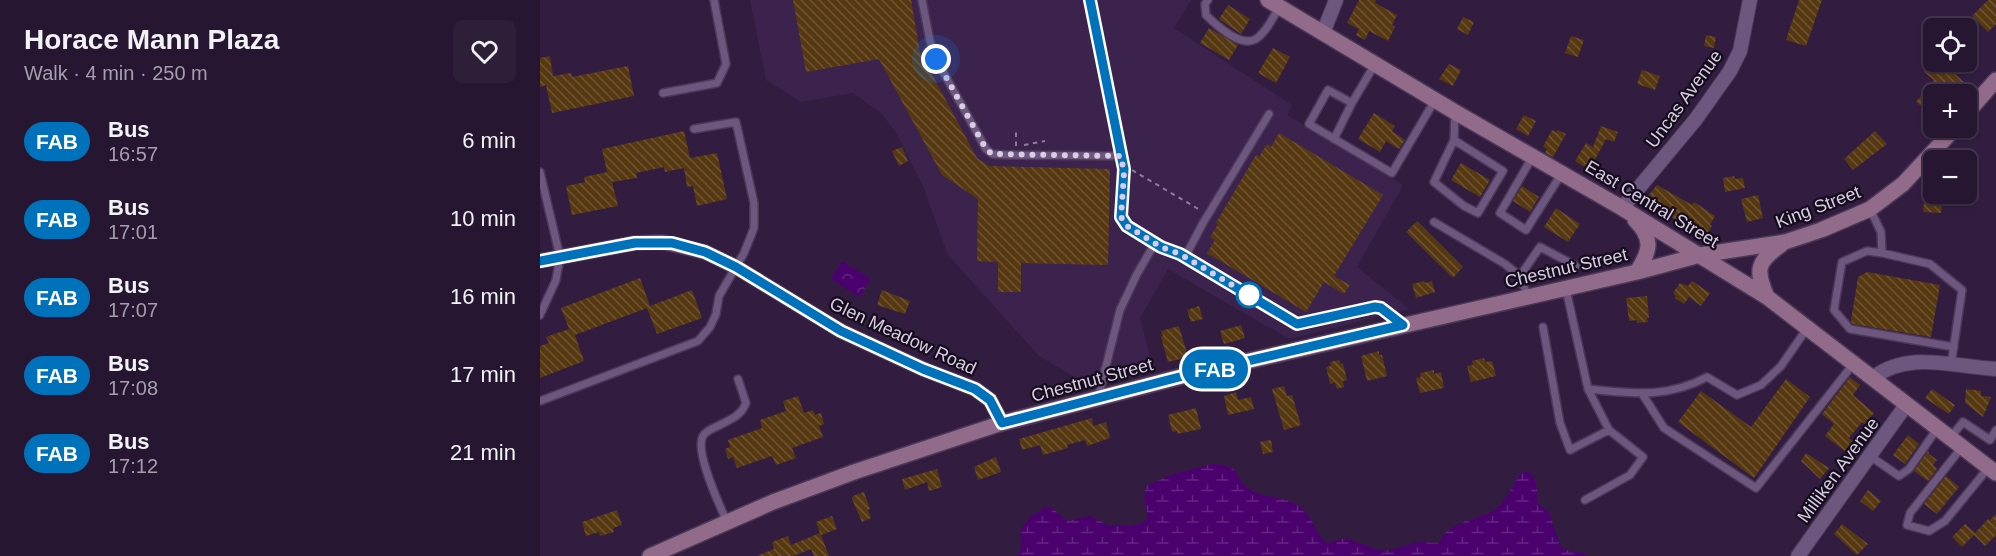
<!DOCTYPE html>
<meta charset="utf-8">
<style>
body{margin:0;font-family:Arial,sans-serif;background:#2e1f39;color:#f1f3f6;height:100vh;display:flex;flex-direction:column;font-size:22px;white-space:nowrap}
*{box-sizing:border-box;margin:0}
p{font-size:20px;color:#a49fab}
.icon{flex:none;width:33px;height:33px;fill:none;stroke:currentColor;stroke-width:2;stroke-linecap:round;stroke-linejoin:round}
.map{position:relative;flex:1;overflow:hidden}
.sheet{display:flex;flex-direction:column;background:#261631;width:540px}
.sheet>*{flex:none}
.badge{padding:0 12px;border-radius:20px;font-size:21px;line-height:39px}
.buttons{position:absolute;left:1383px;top:18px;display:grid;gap:12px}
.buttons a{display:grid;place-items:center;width:54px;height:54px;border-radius:9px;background:#261631;box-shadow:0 2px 4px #0004,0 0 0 2px #42354d;font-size:30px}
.you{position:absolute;width:30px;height:30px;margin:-15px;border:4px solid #fff;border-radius:50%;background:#1a73e8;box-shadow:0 0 0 9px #1a73e833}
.map>.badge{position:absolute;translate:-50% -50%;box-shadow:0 0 0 3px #fff}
.round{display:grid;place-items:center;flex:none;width:63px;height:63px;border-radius:9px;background:#2e1f39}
.summary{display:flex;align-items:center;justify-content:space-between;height:102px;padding:0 24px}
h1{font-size:28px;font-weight:800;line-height:45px}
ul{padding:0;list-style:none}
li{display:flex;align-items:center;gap:18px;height:78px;padding:0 24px}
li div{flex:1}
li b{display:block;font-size:22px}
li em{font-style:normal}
li .badge{min-width:66px;font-weight:700;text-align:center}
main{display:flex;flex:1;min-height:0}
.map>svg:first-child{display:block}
.built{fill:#3c234d}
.forest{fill:url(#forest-crowns)}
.wetland{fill:url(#wetland-marsh)}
.building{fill:url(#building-back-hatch)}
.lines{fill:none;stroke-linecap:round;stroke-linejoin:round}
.service-casing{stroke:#4c3957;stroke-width:10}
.minor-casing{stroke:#4c3957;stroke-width:16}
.secondary-casing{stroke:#4c3957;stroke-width:18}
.path{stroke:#8e7e9a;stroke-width:2;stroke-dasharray:4.5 4.5;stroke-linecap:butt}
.service{stroke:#6e577f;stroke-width:7}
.minor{stroke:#6e577f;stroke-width:14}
.secondary{stroke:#936b8a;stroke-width:15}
.line-casing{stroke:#fff;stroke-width:14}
.line{stroke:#0072bc;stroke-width:9}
.walk{stroke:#d9cde3;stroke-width:6;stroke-dasharray:0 10.8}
.stop-dot{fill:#fff;stroke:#0072bc;stroke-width:3}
.labels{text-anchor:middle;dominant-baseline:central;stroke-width:4.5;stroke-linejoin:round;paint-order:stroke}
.street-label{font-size:18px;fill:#d9cde3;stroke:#150c1c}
</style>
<main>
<section class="sheet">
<div class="summary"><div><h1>Horace Mann Plaza</h1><p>Walk · 4 min · 250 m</p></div><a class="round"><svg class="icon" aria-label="heart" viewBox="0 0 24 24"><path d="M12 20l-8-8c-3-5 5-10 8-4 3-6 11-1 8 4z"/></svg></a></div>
<ul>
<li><span class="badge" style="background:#0072bc;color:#fff">FAB</span><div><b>Bus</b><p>16:57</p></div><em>6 min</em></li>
<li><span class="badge" style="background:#0072bc;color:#fff">FAB</span><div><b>Bus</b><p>17:01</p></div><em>10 min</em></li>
<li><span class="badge" style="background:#0072bc;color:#fff">FAB</span><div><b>Bus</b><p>17:07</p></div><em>16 min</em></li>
<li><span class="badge" style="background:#0072bc;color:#fff">FAB</span><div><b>Bus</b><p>17:08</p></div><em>17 min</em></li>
<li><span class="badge" style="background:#0072bc;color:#fff">FAB</span><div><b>Bus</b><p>17:12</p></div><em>21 min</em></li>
</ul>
</section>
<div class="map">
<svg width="1456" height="556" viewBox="0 0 1456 556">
<defs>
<pattern id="forest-crowns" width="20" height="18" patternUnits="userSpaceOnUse" patternTransform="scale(1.5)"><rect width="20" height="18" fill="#4b016d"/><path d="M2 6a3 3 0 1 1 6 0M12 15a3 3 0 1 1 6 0" fill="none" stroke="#642582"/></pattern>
<pattern id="wetland-marsh" width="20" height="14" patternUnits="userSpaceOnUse" patternTransform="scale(1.5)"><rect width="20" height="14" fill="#4b016d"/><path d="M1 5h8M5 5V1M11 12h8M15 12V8" fill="none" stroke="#642582"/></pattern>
<pattern id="building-back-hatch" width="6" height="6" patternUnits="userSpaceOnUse" patternTransform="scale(1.5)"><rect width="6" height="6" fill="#573911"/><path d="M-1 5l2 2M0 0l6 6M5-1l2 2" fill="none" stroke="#6f5434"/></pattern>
</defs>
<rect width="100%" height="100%" fill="#321d41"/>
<path class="built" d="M 210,0 L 651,0 L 634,28 L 752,105 L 747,115 L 863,185 L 817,267 L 869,309 L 749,339 L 628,269 L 600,318 L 614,371 L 551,387 L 499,356 L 408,255 L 383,186 L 357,134 L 342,114 L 313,93 L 261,102 L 226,80 Z"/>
<path class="forest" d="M 302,261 L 331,279 L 319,297 L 291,279 Z"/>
<path class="wetland" d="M 672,464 C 706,465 691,479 711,490 C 727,499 750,497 763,509 C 774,519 775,534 787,543 L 806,538 L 836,549 L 847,551 L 878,542 L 899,543 C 910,520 932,522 951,512 C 964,506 973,485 980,474 L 987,471 C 999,479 997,491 997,503 L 1009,512 L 1021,548 C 1031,553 1041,551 1050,556 L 478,556 C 487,538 470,532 495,514 C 499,511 503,507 508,507 C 515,508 522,518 528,521 L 550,516 L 568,525 L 589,526 L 602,523 L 608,517 L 604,498 L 606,486 L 633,474 Z"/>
<path class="building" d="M 253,0 L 371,0 L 380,52 L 437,158 L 449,166 L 570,169 L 568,265 L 481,263 L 481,292 L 458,292 L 458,262 L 437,261 L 438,199 L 402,175 L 339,59 L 266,72 Z
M 819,0 L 836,0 L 835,3 L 857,15 L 852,25 L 855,27 L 848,41 L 829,31 L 825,40 L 816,35 L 819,29 L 807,23 Z
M 1259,0 L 1282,0 L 1266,46 L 1246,40 Z
M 1448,0 L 1456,0 L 1456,24 L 1448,32 L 1432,16 Z
M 688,5 L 710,19 L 701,34 L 679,19 Z
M 923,17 L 934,22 L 928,35 L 917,29 Z
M 669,28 L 698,45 L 689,60 L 660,43 Z
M 1166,35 L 1176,37 L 1174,48 L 1164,46 Z
M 1031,36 L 1044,40 L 1038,57 L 1025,53 Z
M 733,48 L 750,57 L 736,83 L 718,73 Z
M 10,56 L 13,76 L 31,73 L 32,77 L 88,66 L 94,96 L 12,113 L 6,85 L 0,87 L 0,58 Z
M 1391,63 L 1404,75 L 1409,69 L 1424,82 L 1414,94 L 1394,94 L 1394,116 L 1376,102 L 1394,80 L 1384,72 Z
M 909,64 L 921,70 L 913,86 L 899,79 Z
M 1102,70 L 1120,76 L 1115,90 L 1097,84 Z
M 834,113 L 855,126 L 852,131 L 865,140 L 859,149 L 846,141 L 840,152 L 818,139 Z
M 984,115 L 996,121 L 988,136 L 976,129 Z
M 1061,126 L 1078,132 L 1074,142 L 1066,139 L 1051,167 L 1048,165 L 1047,168 L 1035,161 L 1046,143 L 1053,147 Z
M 1012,130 L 1016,132 L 1018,130 L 1026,134 L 1013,157 L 1005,153 L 1007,149 L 1003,147 Z
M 144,131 L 150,158 L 177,153 L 187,199 L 157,206 L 153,186 L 147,187 L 144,168 L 125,172 L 124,167 L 96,173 L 97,178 L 72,182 L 78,206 L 32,215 L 26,186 L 45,182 L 44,177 L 67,172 L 62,149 Z
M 1335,131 L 1347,144 L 1313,170 L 1304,159 Z
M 739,133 L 843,195 L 794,276 L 810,285 L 804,294 L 784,282 L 766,312 L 667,253 L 675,240 L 670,237 L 678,224 L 676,223 L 716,155 L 719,157 L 727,144 L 731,147 Z
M 362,147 L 368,161 L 359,166 L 352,151 Z
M 921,163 L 950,180 L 940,197 L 911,180 Z
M 1194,176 L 1195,179 L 1203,178 L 1205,188 L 1185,192 L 1183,178 Z
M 1117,185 L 1152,205 L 1154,202 L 1175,216 L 1170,225 L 1172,226 L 1165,237 L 1104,201 Z
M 982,186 L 999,197 L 990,212 L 973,201 Z
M 1393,193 L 1403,194 L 1401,213 L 1383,212 L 1384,201 L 1389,201 L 1390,195 L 1393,195 Z
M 1218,195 L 1223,218 L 1207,222 L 1201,199 Z
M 1016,208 L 1040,224 L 1028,242 L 1004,227 Z
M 877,221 L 923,267 L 913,278 L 866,232 Z
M 1327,272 L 1400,285 L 1391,337 L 1313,324 L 1311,321 L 1318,277 Z
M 100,278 L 110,306 L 152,290 L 162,318 L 117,334 L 107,308 L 35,335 L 44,361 L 0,378 L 0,346 L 9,343 L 6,337 L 29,329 L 21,308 Z
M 884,281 L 885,283 L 892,281 L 895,292 L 876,298 L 872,284 Z
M 1152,281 L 1170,293 L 1161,306 L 1149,297 L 1144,304 L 1135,298 L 1136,296 L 1133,293 L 1140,283 L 1148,286 Z
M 342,290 L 370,301 L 365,314 L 337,305 Z
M 1107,296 L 1109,318 L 1107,318 L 1108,322 L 1097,323 L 1097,320 L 1089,321 L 1086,298 Z
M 659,306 L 663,319 L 651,322 L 647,310 Z
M 701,325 L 705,338 L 684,344 L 680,331 Z
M 639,326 L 648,357 L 628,362 L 621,337 L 623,336 L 621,331 Z
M 839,351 L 839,355 L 842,355 L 847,376 L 827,381 L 821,356 Z
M 944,358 L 945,362 L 952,361 L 956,376 L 931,382 L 927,366 L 933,365 L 932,361 Z
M 800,360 L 800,364 L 803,363 L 807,380 L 803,381 L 804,387 L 797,389 L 795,383 L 790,384 L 786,367 L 791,366 L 790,362 Z
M 894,370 L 894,374 L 901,372 L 904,388 L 880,393 L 876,378 L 881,377 L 880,373 Z
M 1310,377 L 1320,385 L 1313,395 L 1334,413 L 1325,424 L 1322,422 L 1309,438 L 1313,441 L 1305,451 L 1285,436 L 1294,424 L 1282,414 Z
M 1246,379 L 1270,397 L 1214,478 L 1138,422 L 1161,391 L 1211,427 Z
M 744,386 L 747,396 L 752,395 L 761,425 L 744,430 L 732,389 Z
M 1392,389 L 1415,405 L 1409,414 L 1385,398 Z
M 1426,389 L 1441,391 L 1441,396 L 1451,397 L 1443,417 L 1425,403 Z
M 696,392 L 698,400 L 711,397 L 714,409 L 688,415 L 684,396 Z
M 258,396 L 264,413 L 273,410 L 275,415 L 281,413 L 284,424 L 279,426 L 283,437 L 252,448 L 256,458 L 236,465 L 232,456 L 197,468 L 193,457 L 188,459 L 185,449 L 190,447 L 188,440 L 222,428 L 220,420 L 246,411 L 243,401 Z
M 656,408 L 661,429 L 637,434 L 637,431 L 632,432 L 628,415 Z
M 552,418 L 553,426 L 566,422 L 570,438 L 547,446 L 545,440 L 527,445 L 528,448 L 503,455 L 500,445 L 482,450 L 479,439 Z
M 1368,435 L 1379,444 L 1365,464 L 1353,455 Z
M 731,440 L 733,452 L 723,454 L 720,442 Z
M 1388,451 L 1389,454 L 1397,460 L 1393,465 L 1397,469 L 1388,481 L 1374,471 Z
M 1266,453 L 1289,468 L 1280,479 L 1261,461 Z
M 456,457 L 461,472 L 438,480 L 434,467 Z
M 397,469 L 402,487 L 389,491 L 387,482 L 365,490 L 362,479 Z
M 1406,476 L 1419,487 L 1397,514 L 1384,504 Z
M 1328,490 L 1341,501 L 1333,511 L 1320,501 Z
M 324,492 L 330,509 L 328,510 L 331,518 L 322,522 L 312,499 L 313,496 Z
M 77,510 L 82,525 L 73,528 L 74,532 L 60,536 L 59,532 L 46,536 L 42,522 Z
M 1456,514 L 1456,535 L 1445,546 L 1434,535 L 1422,547 L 1412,537 L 1425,524 L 1435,533 L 1448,519 L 1450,520 Z
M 292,516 L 297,529 L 281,535 L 289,556 L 274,556 L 271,549 L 253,556 L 217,556 L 234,549 L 232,542 L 248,536 L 251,545 L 280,533 L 276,522 Z
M 1302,524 L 1328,544 L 1317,555 L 1294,534 Z"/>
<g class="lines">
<defs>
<path id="service" d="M 382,0 L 390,41 L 396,59 L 446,149 L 452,154 L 469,155 L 581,156
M 550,0 L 584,173 L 581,217 L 587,226 L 621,247 L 640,254 L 757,324 L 835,307 L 841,308 L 861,324
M 668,0 L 665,4 L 666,15 C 676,25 701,48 716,39 C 726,32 733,18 739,7
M 835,64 L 812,103 L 788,90 L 769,124 L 852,173 L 895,100
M 123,93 L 177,83 L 186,64 L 174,0
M 794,139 L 812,103
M 914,140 L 963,171 L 938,213 L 924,206 L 894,182 L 914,140 L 915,112
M 993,156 L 960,213 L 986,230 L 1022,173
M 0,172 L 20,257 L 16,280 L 0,315
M 1330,209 L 1341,232 L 1342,253 L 1390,264 L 1422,290 L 1411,365
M 894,222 L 965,264 L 980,276 L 988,297
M 1342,253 L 1327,251 L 1302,262 L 1294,310 L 1310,329 L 1414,347
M 645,257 L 663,223 L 729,114
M 980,276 L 1000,247 L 1036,266
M 1026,289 L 1048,389 C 1092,393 1126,399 1167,377 L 1197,395 L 1221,385 L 1241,366 L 1268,327
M 1003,327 L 1020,423 L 1030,450 L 1069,430
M 1103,395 L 1124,428 L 1216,488 L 1314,363
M 558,398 L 580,310 L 597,274 L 615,243
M 0,401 L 158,341 L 170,327 L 176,314 L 179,296 L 204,253 L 214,228 L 214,203 L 196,122 L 154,129
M 1410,438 L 1423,422 L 1450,440 L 1456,430
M 1422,447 L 1370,513 L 1367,525 L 1389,531 L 1405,521 L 1449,467
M 1330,456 L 1359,476 L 1369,469 L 1397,429
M 1045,500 L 1090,475 L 1103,457 L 1069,430 L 1048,389
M 187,522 C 180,506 154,451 163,436 C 166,431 173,428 178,426 C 191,419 201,416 206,403 L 198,379"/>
<path id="minor" d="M 783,33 L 796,0
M 1082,208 L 1156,119 L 1190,71 L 1200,51 L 1210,0
M 0,261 L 95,243 L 122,242 L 165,252 L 196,267 L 301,331 L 383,369 L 435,389 L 450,400 L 462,423
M 1333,378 C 1368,350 1415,367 1456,369
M 1258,556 L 1366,405"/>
<path id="secondary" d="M 728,0 L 915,112 L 1082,208 L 1227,297 L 1456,473
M 1426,114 L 1456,80
M 1095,220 C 1114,239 1110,251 1097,272
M 1227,297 C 1215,269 1217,262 1241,245
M 110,556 L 233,502 L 314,472 L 462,423 L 647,375 L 1097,272 L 1160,255 L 1245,242 L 1281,230 L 1330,209 L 1363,184 L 1415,128"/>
</defs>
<use href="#service" class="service-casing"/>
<use href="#minor" class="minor-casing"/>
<use href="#secondary" class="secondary-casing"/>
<path class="path" d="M 484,145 L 505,141
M 476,146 L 476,132
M 592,170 L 660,210"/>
<use href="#service" class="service"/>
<use href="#minor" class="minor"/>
<use href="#secondary" class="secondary"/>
</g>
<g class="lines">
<defs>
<path id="line" d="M 0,261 L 95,243 L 132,243 L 165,252 L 196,267 L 301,331 L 383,369 L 435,389 L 450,400 L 462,423 L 647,375 L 863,325 L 841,308 L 835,307 L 757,324 L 640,254 L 621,247 L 587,226 L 581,217 L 584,169 L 550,0"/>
</defs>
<use href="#line" class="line-casing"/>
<use href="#line" class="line"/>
<path class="walk" d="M 396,59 L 446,149 L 452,154 L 581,156 L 584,173 L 581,217 L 587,226 L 621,247 L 640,254 L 709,295"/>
</g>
<circle class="stop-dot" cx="709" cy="295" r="12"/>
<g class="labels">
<g class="street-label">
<text transform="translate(1144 99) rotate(-54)">Uncas Avenue</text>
<text transform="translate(1112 204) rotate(31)">East Central Street</text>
<text transform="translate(1278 207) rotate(-21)">King Street</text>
<text transform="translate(1026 268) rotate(-13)">Chestnut Street</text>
<text transform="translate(363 336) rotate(25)">Glen Meadow Road</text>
<text transform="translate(552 380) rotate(-15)">Chestnut Street</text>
<text transform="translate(1298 470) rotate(-54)">Milliken Avenue</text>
</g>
</g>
</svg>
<div class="buttons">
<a><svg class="icon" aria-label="locate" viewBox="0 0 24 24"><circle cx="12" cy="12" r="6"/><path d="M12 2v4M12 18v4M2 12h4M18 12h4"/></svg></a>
<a>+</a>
<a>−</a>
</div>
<div class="you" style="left:396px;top:59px"></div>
<b class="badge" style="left:675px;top:369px;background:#0072bc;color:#fff">FAB</b>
</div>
</main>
